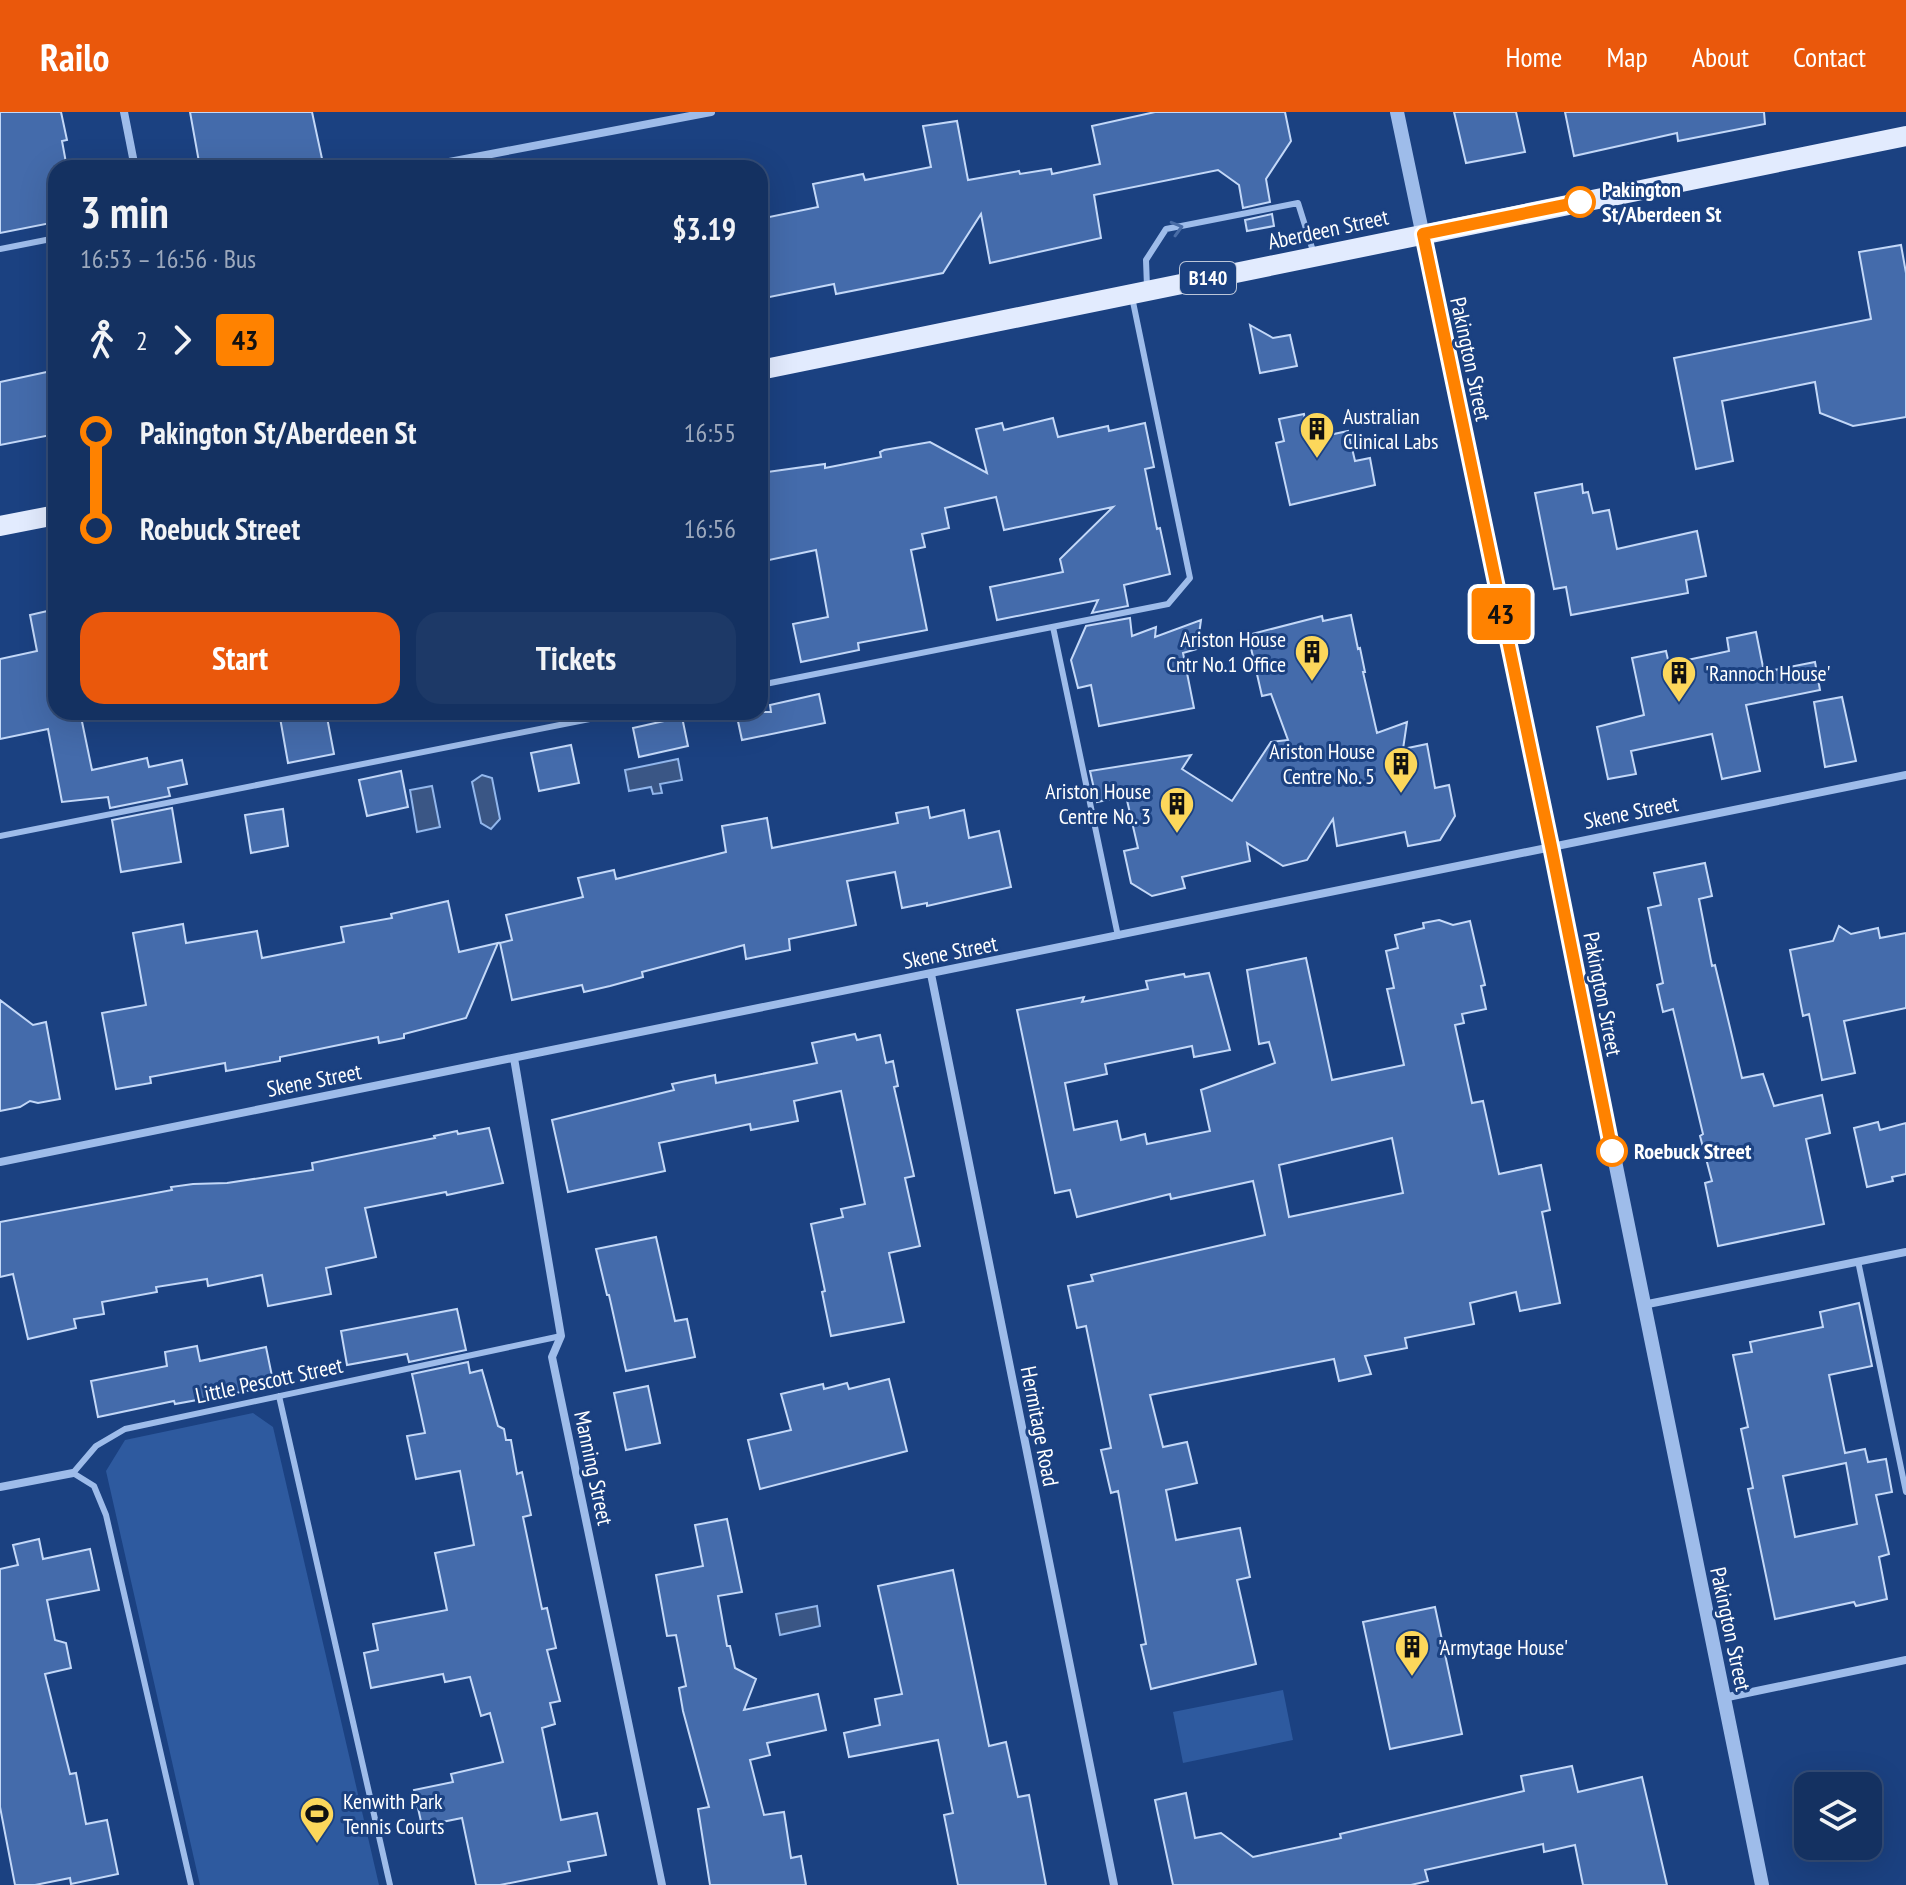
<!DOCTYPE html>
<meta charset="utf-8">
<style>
body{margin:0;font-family:"PT Sans Narrow",sans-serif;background:#1d3967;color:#f1f3f6;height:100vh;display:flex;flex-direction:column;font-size:30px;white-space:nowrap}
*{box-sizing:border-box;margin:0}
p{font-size:26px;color:#9da9bd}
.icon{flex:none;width:44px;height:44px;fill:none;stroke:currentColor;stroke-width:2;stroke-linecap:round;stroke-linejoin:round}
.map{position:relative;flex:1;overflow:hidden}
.side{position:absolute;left:48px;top:48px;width:720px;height:560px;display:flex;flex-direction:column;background:#143161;border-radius:24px;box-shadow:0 8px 32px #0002,0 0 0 2px #334c76}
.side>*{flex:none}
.badge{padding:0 16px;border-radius:6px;font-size:28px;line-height:52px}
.controls{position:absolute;left:1794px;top:1660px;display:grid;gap:16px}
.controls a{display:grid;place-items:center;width:88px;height:88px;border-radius:16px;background:#143161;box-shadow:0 8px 32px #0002,0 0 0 2px #334c76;font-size:40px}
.map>.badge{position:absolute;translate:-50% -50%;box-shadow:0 0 0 4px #fff}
.legs{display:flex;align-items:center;gap:12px;height:88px;padding:0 32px;font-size:26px}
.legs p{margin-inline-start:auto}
.summary{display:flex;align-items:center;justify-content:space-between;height:136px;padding:0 32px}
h1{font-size:44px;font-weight:600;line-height:60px}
.button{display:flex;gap:16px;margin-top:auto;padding:16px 32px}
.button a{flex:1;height:92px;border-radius:24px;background:#ea580c;color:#fff;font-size:32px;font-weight:600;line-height:92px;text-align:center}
.button a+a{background:#1d3967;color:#f1f3f6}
ul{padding:0 32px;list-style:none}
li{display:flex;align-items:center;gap:28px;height:96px;font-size:30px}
li i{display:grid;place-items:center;width:12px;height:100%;margin:0 10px;background:currentColor}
li i::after{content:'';width:20px;height:20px;margin:-10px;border:6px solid;border-radius:50%;background:#143161}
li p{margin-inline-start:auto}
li:first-child i{background:linear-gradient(#0000 50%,currentColor 0)}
li:last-child i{background:linear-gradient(currentColor 50%,#0000 0)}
header{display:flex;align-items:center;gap:48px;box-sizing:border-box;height:112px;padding:0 40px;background:#ea580c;color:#fff}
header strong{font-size:38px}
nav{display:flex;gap:44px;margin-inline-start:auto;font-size:28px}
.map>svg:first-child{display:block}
.green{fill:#2e5a9f}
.water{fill:#3a5685;stroke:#91b6ec;stroke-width:2}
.building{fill:#446bab;stroke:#c3d8f8;stroke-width:2;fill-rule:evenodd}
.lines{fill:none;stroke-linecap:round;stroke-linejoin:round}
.service{stroke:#9ebcea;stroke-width:6}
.minor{stroke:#9ebcea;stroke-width:8}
.tertiary{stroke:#9ebcea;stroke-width:14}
.primary{stroke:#e2ebfe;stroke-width:20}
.oneway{stroke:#496ca6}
.line-1-casing{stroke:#fff;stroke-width:18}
.line-1{stroke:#ff8200;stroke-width:12}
.stop-1-dot{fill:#fff;stroke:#ff8200;stroke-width:4}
.labels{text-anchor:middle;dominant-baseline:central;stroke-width:6;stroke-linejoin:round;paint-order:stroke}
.shield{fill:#1b4181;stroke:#bbc6d9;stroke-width:2}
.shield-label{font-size:20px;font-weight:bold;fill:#fff}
.stop-label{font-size:22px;font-weight:bold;fill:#fff;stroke:#1b4181;text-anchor:start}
.street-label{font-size:22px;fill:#fff;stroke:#1b4181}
.poi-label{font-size:22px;fill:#fff;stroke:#1b4181;text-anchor:start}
</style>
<header>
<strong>Railo</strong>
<nav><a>Home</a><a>Map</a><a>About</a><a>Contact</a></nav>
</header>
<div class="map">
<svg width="1906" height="1773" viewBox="0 0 1906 1773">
<rect width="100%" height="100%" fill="#1b4181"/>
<path class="green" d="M 253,1301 L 273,1315 L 379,1773 L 200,1773 L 106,1359 L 125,1328 Z
M 1283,1578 L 1293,1628 L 1183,1651 L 1173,1600 Z"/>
<path class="water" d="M 678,647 L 682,668 L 660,672 L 662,681 L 653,682 L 651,675 L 629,679 L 625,658 Z
M 482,663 L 492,666 L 500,707 L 491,717 L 481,711 L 472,670 Z
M 432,674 L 440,715 L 417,720 L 410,678 Z
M 817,1494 L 820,1514 L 780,1523 L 776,1502 Z"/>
<path class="building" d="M 0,0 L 61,0 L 67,28 L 62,29 L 67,56 L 56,56 L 56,110 L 0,121 Z
M 190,0 L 312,0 L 324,56 L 204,56 L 203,49 L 199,50 Z
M 1155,0 L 1285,0 L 1291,29 L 1266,67 L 1270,90 L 1243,96 L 1239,73 L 1218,58 L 1094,83 L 1101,126 L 990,151 L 981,102 L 943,161 L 836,182 L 834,172 L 760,187 L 760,107 L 818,95 L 813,72 L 863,62 L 865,68 L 931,55 L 923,14 L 957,9 L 968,68 L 1019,59 L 1020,62 L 1051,57 L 1052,62 L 1100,52 L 1092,14 Z
M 1454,0 L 1516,0 L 1525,40 L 1466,51 Z
M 1565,0 L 1764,0 L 1765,12 L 1678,29 L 1677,21 L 1574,44 Z
M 1272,102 L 1274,114 L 1247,119 L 1245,108 Z
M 1901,133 L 1906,161 L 1906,305 L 1853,314 L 1820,301 L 1815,270 L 1722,289 L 1733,349 L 1696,357 L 1674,246 L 1871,207 L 1859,140 Z
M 1250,213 L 1273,226 L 1290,223 L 1297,254 L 1260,261 Z
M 56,258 L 56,322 L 0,333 L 0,270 Z
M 1304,302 L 1307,319 L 1327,315 L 1329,323 L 1348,319 L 1355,349 L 1370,346 L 1375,373 L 1290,393 L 1276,331 L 1284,329 L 1279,307 Z
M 1053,306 L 1058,325 L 1108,314 L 1109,319 L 1145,311 L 1154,355 L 1145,357 L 1157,417 L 1160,416 L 1170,462 L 1124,473 L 1128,494 L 1092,501 L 1098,488 L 997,508 L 990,475 L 1063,460 L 1060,447 L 1113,395 L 1004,418 L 996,385 L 945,396 L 949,416 L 922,422 L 925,435 L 911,438 L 927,518 L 858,531 L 859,538 L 801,550 L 793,512 L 828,505 L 816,438 L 760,450 L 760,361 L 825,352 L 825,356 L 881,345 L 880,340 L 884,338 L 930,330 L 987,361 L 976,317 L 1002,311 L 1004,318 Z
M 1582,372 L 1583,381 L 1588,380 L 1593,401 L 1609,398 L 1617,437 L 1697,419 L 1706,464 L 1686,468 L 1688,481 L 1571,503 L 1566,475 L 1554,477 L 1535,381 Z
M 56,497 L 56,600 L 80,600 L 92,658 L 147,646 L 149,655 L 182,648 L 187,672 L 168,676 L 170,684 L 110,696 L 108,685 L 62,690 L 48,617 L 0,627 L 0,547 L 37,539 L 30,503 Z
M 1351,503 L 1358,537 L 1360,536 L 1365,560 L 1363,560 L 1377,621 L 1407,610 L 1403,637 L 1427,632 L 1435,676 L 1449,673 L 1455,704 L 1440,728 L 1408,734 L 1405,720 L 1337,734 L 1333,707 L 1307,748 L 1283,754 L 1247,731 L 1250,749 L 1182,765 L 1185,776 L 1152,784 L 1131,771 L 1124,739 L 1138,736 L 1126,684 L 1097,690 L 1090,659 L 1191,643 L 1182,657 L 1232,689 L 1271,630 L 1288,628 L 1271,582 L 1262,584 L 1248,523 L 1322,504 L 1323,509 Z
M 1130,506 L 1132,524 L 1156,515 L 1155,525 L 1201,508 L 1197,537 L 1183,541 L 1194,596 L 1099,614 L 1091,573 L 1078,576 L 1071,548 L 1086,514 Z
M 1756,520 L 1764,560 L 1815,550 L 1820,578 L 1746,593 L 1760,659 L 1722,667 L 1712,622 L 1631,639 L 1636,662 L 1608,667 L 1597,615 L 1644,603 L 1632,546 L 1666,539 L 1669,552 L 1729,539 L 1727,526 Z
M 819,582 L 825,611 L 742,628 L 736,600 L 771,600 L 770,593 Z
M 1842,585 L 1856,649 L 1825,655 L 1814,590 Z
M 279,600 L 326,600 L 334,642 L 288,651 Z
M 682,605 L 688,634 L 639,645 L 633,616 Z
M 571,633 L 579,671 L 539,679 L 531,641 Z
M 401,659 L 408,695 L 367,704 L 359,668 Z
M 928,695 L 930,706 L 964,698 L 969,726 L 999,719 L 1011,775 L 927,794 L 927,791 L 902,796 L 895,760 L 847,769 L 856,813 L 789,827 L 790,838 L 746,847 L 744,833 L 642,860 L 643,865 L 610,874 L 584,880 L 582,873 L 512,888 L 500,831 L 512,828 L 506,803 L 583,785 L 578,766 L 614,758 L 616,767 L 726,740 L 722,714 L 767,706 L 772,736 L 898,711 L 896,701 Z
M 172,696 L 181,750 L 121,760 L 112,708 Z
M 283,697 L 288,734 L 251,741 L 245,703 Z
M 1705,751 L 1712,784 L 1699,787 L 1712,854 L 1715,853 L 1742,966 L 1763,962 L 1774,994 L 1822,983 L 1830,1021 L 1806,1027 L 1824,1112 L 1718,1134 L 1705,1071 L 1712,1069 L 1700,1024 L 1703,1022 L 1673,897 L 1663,900 L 1657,873 L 1663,871 L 1648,796 L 1661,793 L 1654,761 Z
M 448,789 L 459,840 L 498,831 L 466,906 L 404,922 L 404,926 L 379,931 L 378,925 L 280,945 L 280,949 L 226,959 L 225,951 L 150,965 L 151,971 L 116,977 L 102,901 L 146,893 L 133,821 L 183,812 L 186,831 L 257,819 L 262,846 L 344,830 L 341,815 L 392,806 L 391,802 Z
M 1439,808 L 1453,813 L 1470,809 L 1485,873 L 1481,874 L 1486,897 L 1462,902 L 1464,911 L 1455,913 L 1472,991 L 1483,989 L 1499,1062 L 1541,1053 L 1550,1098 L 1542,1100 L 1560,1191 L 1520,1199 L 1516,1180 L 1470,1191 L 1474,1212 L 1405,1226 L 1407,1236 L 1365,1244 L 1371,1262 L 1339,1269 L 1334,1247 L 1150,1283 L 1163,1335 L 1187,1330 L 1197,1371 L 1166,1378 L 1176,1428 L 1240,1416 L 1250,1465 L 1237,1468 L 1256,1552 L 1151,1577 L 1141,1533 L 1146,1532 L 1118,1379 L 1111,1381 L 1101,1338 L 1111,1336 L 1086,1214 L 1077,1216 L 1068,1174 L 1093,1169 L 1091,1163 L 1265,1123 L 1253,1069 L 1171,1087 L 1170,1082 L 1077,1105 L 1070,1078 L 1055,1081 L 1017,898 L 1084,885 L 1082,890 L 1148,877 L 1146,869 L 1184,862 L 1185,865 L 1209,861 L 1230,938 L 1194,945 L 1192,934 L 1105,952 L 1107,962 L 1065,971 L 1074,1018 L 1117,1009 L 1121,1028 L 1145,1022 L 1147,1032 L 1210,1019 L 1201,978 L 1275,951 L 1269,930 L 1259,932 L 1247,858 L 1306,846 L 1332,968 L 1404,953 L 1387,877 L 1394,876 L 1386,839 L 1398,836 L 1395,823 L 1424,816 L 1423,811 ZM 1392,1026 L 1403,1081 L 1289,1105 L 1279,1053 Z
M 1839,814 L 1851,822 L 1878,816 L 1880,826 L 1906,821 L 1906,896 L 1844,909 L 1855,961 L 1822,968 L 1809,902 L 1803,904 L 1790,838 L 1833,829 Z
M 0,888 L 33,913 L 46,910 L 60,987 L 38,991 L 30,989 L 20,995 L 0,999 Z
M 855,922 L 857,928 L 880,923 L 886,951 L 893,949 L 898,974 L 894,975 L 914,1064 L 905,1066 L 920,1134 L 889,1141 L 904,1210 L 831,1224 L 822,1180 L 825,1179 L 811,1112 L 843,1105 L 841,1097 L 865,1092 L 841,979 L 794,989 L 798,1009 L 751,1018 L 750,1012 L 659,1031 L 665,1059 L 568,1080 L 552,1008 L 674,978 L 672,972 L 715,963 L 716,971 L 817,951 L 812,931 Z
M 1878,1010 L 1880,1018 L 1906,1011 L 1906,1062 L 1892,1065 L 1893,1069 L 1867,1075 L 1854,1016 Z
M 489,1016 L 503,1071 L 447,1083 L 446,1080 L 365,1096 L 376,1145 L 326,1156 L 331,1182 L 268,1194 L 262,1163 L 208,1174 L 207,1167 L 156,1175 L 157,1180 L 102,1190 L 104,1202 L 74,1207 L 76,1216 L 28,1227 L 13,1162 L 0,1165 L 0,1110 L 172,1078 L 171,1075 L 193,1072 L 227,1071 L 313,1058 L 312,1051 L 435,1026 L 434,1024 L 457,1019 L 458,1022 Z
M 656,1125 L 675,1209 L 687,1207 L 695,1245 L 626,1259 L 609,1183 L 607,1183 L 596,1137 Z
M 1859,1191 L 1872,1254 L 1829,1263 L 1845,1341 L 1865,1337 L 1868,1350 L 1886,1347 L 1892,1380 L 1876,1383 L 1889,1442 L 1879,1445 L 1887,1487 L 1856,1494 L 1854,1490 L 1775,1507 L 1748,1377 L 1753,1376 L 1741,1317 L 1748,1315 L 1733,1243 L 1752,1240 L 1750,1230 L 1823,1215 L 1820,1200 ZM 1846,1351 L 1857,1412 L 1795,1425 L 1783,1364 Z
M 457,1197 L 466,1238 L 409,1250 L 407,1242 L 347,1253 L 341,1219 Z
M 197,1234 L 200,1249 L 266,1235 L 274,1274 L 175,1292 L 174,1289 L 98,1305 L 91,1269 L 167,1254 L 165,1240 Z
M 468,1250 L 470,1261 L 482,1258 L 498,1314 L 504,1317 L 506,1328 L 511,1328 L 517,1362 L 522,1360 L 531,1403 L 523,1405 L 542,1497 L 547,1496 L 556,1536 L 547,1538 L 560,1589 L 550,1591 L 555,1612 L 542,1616 L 561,1708 L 597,1701 L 606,1743 L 568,1750 L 570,1759 L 500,1773 L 476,1773 L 462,1706 L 422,1714 L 414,1678 L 453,1670 L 451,1662 L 503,1650 L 490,1601 L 481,1604 L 470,1565 L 445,1570 L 443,1562 L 371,1576 L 364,1541 L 378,1538 L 373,1512 L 447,1498 L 435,1441 L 474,1433 L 460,1359 L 416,1367 L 407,1324 L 425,1321 L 412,1262 Z
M 889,1267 L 907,1339 L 760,1377 L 748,1328 L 791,1318 L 781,1282 L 823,1272 L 824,1277 L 847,1271 L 849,1277 Z
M 648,1274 L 660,1331 L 626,1338 L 614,1281 Z
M 727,1407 L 742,1480 L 718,1484 L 727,1534 L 730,1534 L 735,1556 L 756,1567 L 744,1598 L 818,1582 L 826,1618 L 767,1631 L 770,1643 L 750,1648 L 764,1703 L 784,1700 L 791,1746 L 801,1744 L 806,1773 L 710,1773 L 698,1697 L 709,1695 L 683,1599 L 679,1576 L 686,1574 L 676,1523 L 667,1524 L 656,1463 L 703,1454 L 695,1413 Z
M 39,1427 L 43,1447 L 90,1437 L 99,1478 L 47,1488 L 55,1528 L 66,1531 L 71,1556 L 45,1562 L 70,1662 L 76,1661 L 86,1712 L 107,1708 L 118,1762 L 71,1772 L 70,1766 L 35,1773 L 15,1773 L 0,1695 L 0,1457 L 18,1453 L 13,1433 Z
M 953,1458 L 989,1634 L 1006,1630 L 1018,1685 L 1029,1683 L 1046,1773 L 958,1773 L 944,1703 L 953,1701 L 938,1628 L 849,1645 L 844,1621 L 880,1613 L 875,1587 L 902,1582 L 878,1474 Z
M 1435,1495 L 1462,1622 L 1390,1637 L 1363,1510 Z
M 1572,1654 L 1578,1680 L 1642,1665 L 1667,1773 L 1583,1773 L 1575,1733 L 1544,1740 L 1543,1732 L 1425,1758 L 1428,1769 L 1411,1773 L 1173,1773 L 1155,1688 L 1186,1681 L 1195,1726 L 1221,1721 L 1253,1745 L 1341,1726 L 1340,1722 L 1524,1679 L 1521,1664 Z"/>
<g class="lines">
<path class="service" d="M 0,137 L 56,126
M 1147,175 L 1146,148 L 1166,117 L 1298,91 L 1313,139
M 1053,515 L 1118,824
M 760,573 L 1168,492 L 1190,466 L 1132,185
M 0,724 L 625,600
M 1858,1149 L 1906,1380
M 279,1284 L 390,1773
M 191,1773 L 106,1403 L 94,1374 L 73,1361 L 96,1334 L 125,1317 L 561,1224"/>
<path class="minor" d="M 124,0 L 135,56
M 418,56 L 711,0
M 931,862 L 1114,1773
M 514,946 L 561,1224 L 552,1245 L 662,1773
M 0,1050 L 1906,663
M 1643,1193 L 1906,1140
M 0,1375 L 73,1361
M 1723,1586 L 1906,1548"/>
<path class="tertiary" d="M 1397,0 L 1551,734 L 1762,1773"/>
<path class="primary" d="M 760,258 L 1906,24
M 0,414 L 56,403"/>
</g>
<defs><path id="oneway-chevron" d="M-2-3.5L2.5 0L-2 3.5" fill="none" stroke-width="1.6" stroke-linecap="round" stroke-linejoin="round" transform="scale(2)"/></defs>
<use class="oneway" href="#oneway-chevron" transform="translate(1177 116) rotate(-16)"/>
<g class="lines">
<defs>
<path id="line-1" d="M 1580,90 L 1423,122 L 1551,734 L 1612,1039"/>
</defs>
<use href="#line-1" class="line-1-casing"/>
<use href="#line-1" class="line-1"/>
</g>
<defs>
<symbol id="building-pin" viewBox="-11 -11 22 30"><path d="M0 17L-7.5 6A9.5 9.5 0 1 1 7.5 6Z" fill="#fcd75b" stroke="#1b4181"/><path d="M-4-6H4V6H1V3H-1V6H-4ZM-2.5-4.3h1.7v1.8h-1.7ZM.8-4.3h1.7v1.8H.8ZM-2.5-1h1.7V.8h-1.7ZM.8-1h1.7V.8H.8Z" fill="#111"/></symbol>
<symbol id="stadium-pin" viewBox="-11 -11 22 30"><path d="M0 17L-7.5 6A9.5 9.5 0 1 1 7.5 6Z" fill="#fcd75b" stroke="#1b4181"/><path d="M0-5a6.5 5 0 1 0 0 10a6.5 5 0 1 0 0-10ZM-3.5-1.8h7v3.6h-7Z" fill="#111"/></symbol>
</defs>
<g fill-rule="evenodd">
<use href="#building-pin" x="1297" y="297" width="40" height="54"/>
<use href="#building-pin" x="1292" y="520" width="40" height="54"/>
<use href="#building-pin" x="1659" y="541" width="40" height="54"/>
<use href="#building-pin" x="1381" y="632" width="40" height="54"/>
<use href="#building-pin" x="1157" y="672" width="40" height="54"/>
<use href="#building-pin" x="1392" y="1515" width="40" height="54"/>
<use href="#stadium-pin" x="297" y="1682" width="40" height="54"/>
</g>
<g class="stop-1-dot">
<circle cx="1580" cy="90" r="14"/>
<circle cx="1612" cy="1039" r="14"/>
</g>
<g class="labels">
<rect class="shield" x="1180" y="150" width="56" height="32" rx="6"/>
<g class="shield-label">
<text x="1208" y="166">B140</text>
</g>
<g class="stop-label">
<text x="1602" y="77">Pakington<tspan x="1602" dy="25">St/Aberdeen St</tspan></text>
<text x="1634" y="1039">Roebuck Street</text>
</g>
<g class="street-label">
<text transform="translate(1328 117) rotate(-12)">Aberdeen Street</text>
<text transform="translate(1471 247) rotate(78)">Pakington Street</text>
<text transform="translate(1631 700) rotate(-11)">Skene Street</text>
<text transform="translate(950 840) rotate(-11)">Skene Street</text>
<text transform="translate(1603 882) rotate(79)">Pakington Street</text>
<text transform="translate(314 968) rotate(-11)">Skene Street</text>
<text transform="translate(269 1268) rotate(-12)">Little Pescott Street</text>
<text transform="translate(1040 1314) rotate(79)">Hermitage Road</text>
<text transform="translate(594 1356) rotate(78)">Manning Street</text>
<text transform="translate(1731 1517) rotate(78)">Pakington Street</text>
</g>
<g class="poi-label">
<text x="1343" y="304">Australian<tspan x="1343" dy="25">Clinical Labs</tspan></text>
<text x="1286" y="527" text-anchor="end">Ariston House<tspan x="1286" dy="25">Cntr No.1 Office</tspan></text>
<text x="1705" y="561">'Rannoch House'</text>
<text x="1375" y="639" text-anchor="end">Ariston House<tspan x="1375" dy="25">Centre No. 5</tspan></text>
<text x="1151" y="679" text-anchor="end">Ariston House<tspan x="1151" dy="25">Centre No. 3</tspan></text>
<text x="1438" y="1535">'Armytage House'</text>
<text x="343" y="1689">Kenwith Park<tspan x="343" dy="25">Tennis Courts</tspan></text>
</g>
</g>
</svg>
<div class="controls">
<a><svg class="icon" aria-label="layers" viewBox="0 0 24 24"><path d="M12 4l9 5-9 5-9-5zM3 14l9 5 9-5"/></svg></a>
</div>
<b class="badge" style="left:1501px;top:502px;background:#ff8200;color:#111">43</b>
<section class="side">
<div class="summary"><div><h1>3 min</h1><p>16:53 – 16:56 · Bus</p></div><b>$3.19</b></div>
<div class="legs"><svg class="icon" aria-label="walk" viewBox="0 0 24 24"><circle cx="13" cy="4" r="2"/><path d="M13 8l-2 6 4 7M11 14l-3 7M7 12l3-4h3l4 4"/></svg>2<svg class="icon" aria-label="forward" viewBox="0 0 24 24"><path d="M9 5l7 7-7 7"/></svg><b class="badge" style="background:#ff8200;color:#111">43</b></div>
<ul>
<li><i style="color:#ff8200"></i><b>Pakington St/Aberdeen St</b><p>16:55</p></li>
<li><i style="color:#ff8200"></i><b>Roebuck Street</b><p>16:56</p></li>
</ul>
<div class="button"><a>Start</a><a>Tickets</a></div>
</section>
</div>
